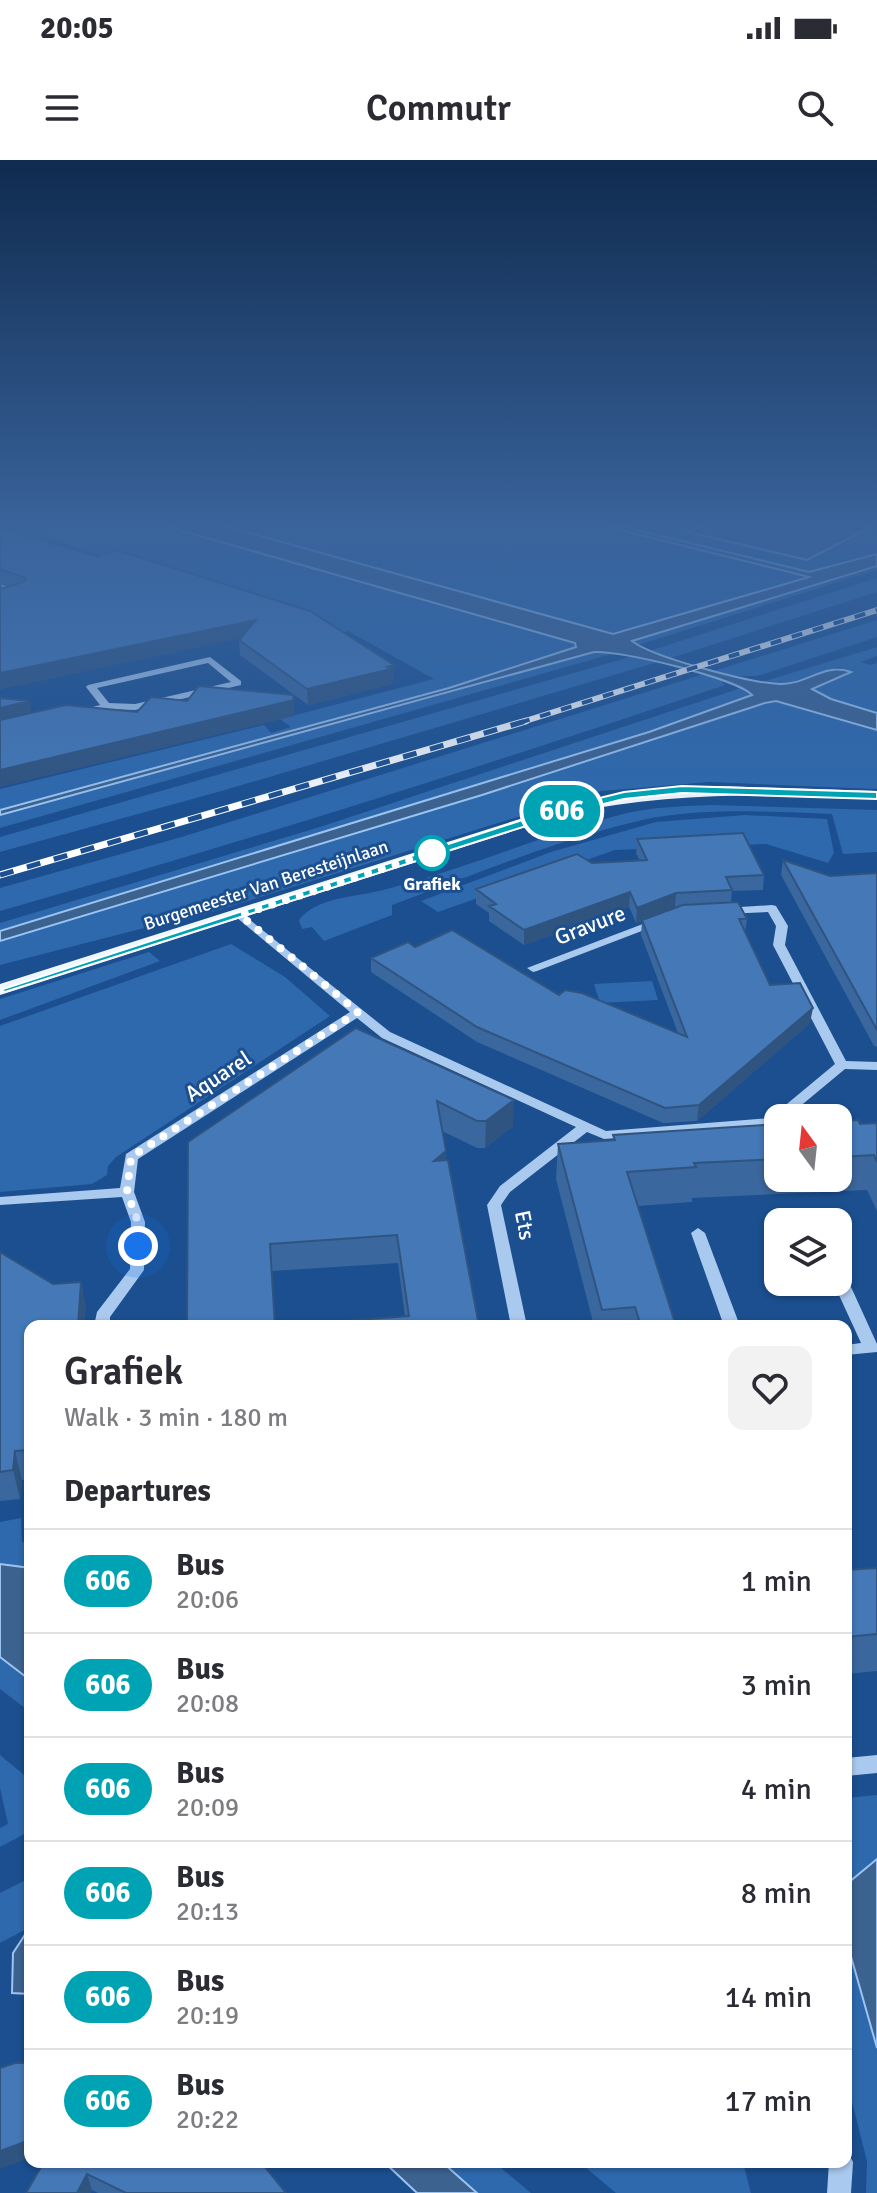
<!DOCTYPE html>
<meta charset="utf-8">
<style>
body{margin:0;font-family:Signika,sans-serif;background:#f2f2f3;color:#2b2b33;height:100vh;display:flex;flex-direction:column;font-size:30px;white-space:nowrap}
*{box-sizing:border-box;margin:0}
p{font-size:26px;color:#7c7c81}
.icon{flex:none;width:44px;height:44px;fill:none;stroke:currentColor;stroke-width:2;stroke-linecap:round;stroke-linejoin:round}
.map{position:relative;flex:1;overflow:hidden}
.drawer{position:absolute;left:24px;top:1160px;width:828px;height:848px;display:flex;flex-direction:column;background:#fff;border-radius:16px;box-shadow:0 2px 6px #0004}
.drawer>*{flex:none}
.badge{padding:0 16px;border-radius:26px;font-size:28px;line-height:52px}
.needle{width:52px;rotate:345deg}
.fabs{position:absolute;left:764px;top:944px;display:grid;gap:16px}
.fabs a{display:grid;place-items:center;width:88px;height:88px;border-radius:16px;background:#fff;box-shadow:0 2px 6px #0004;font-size:40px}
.you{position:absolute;width:40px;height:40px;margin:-20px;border:6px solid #fff;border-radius:50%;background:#1a73e8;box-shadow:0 0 0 12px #1a73e833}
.map>.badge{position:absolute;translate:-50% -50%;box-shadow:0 0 0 4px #fff}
h2{padding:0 40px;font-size:30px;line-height:72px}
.round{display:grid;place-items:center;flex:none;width:84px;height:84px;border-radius:16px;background:#f2f2f3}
.headline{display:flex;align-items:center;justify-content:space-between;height:136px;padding:0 40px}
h1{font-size:38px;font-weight:600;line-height:60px}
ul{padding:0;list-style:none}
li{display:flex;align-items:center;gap:24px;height:104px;padding:0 40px;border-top:2px solid #e1e1e2}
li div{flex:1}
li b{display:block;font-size:30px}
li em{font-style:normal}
li .badge{min-width:88px;font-weight:700;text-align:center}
.status{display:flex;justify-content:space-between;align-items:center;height:56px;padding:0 40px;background:#fff;direction:ltr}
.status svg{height:22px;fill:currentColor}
header{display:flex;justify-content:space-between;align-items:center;height:104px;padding:0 40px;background:#fff;font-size:36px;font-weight:600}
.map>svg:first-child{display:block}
.green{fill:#2e69ad}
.water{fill:#3c6290;stroke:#9cc4f0;stroke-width:2}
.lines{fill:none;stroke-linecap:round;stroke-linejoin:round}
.minor{fill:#a9c9ee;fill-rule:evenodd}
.major{fill:#f0f6ff;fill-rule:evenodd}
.rail-far1-casing{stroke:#fff;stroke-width:6}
.rail-casing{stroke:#fff;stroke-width:7}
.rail-far1{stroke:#1b4f8f;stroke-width:4;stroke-dasharray:11;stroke-linecap:butt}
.rail{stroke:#1b4f8f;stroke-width:5;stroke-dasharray:14;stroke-linecap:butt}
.wall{fill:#3a679d;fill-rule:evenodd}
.shaded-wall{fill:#305480}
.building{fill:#4478b7;stroke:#305480;stroke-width:2;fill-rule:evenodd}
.line{fill:#00a3b4;stroke:#fff;stroke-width:2}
.walk{stroke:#fff;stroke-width:8;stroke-dasharray:0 14.4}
.stop-dot{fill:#fff;stroke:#00a3b4;stroke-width:4}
.labels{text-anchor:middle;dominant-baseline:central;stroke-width:6;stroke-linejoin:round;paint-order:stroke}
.far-stop-label{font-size:18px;font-weight:bold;fill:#fff;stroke:#1b4f8f}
.far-street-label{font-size:18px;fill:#fff;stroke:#1b4f8f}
.street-label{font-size:22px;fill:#fff;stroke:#1b4f8f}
</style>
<div class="status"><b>20:05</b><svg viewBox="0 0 49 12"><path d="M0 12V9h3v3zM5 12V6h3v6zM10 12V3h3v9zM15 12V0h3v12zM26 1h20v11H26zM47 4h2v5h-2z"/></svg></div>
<header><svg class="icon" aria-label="menu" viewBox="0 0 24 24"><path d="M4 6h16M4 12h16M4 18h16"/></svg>Commutr<svg class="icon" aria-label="search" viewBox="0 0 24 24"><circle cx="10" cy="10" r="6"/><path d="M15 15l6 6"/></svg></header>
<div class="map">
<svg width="877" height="2033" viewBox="0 0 877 2033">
<rect width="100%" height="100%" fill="#1b4f8f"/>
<path class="green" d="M 31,366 L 165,366 L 576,483 L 576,488 L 449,528 L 0,650 L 0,629 L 264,565 L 271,573 L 291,567 L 280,559 L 434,519 L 348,471 L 263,507 L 329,467 L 58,382 Z
M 224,366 L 604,366 L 809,417 L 613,474 Z
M 679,366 L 701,366 L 690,372 L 807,400 L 877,366 L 877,394 L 816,413 L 659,376 Z
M 877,406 L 877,410 L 638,485 L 632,481 Z
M 877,418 L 877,432 L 671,498 L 649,491 Z
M 877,460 L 877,477 L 757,516 L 734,516 L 721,521 L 725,525 C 485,606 244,682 0,751 L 0,728 L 185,676 Z
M 877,487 L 877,496 L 861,502 L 870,505 L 877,503 L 877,553 L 831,539 L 812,528 L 850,513 L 838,507 L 786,524 L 765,521 Z
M 594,492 L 615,493 L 0,668 L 0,655 Z
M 633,496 L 658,502 L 225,630 L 0,692 L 0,677 Z
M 741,528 L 752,535 L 649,572 L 0,771 L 0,763 L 320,667 Z
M 776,541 L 877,570 L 877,629 L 709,622 L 601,631 L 161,768 L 156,765 L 0,805 L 0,781 Z
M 712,645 L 877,650 L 877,692 L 843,694 L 832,654 C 770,652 704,647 642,660 C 556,680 474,715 392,745 L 392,755 L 324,781 L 312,767 L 302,769 L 299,760 C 316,737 357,737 383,730 C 466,709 544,674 627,653 C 655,647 683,646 712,645 Z
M 745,655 L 827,659 L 834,693 L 828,703 L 766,684 L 615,690 L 438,752 L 421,741 L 551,692 L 656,662 Z
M 231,784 L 285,817 L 330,856 L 116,997 L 108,1006 L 107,1015 L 92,1024 L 0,1032 L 0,866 Z
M 149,792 L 160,801 L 0,860 L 0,839 Z
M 652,821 L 658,840 L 600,843 L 594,824 Z
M 21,1358 L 22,1382 L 30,1383 L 30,1408 L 0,1404 L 0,1362 Z
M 0,1497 L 30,1520 L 30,1552 L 0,1529 Z
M 0,1595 L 30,1620 L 30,1671 L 0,1687 L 0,1668 L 8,1664 L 0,1628 Z
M 877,1635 L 877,1699 L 848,1723 L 846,1730 L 846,1638 Z
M 30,1718 L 30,1767 L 0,1783 L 0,1733 Z
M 846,1779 L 877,1888 L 877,2033 L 866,2033 L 867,2001 L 846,1918 Z
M 442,2002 L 494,2002 L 531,2033 L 477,2033 Z
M 579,2002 L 743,2002 L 751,2033 L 616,2033 Z"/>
<path class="water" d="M 165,366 L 224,366 L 613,474 L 809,417 L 604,366 L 620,366 L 809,412 L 877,394 L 877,406 L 632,481 C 654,498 751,523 780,524 C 806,525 825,502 851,512 L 812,529 L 831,539 L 877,553 L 877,570 L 776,541 L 765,543 L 482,635 L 0,781 L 0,771 L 649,572 L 752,535 C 738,519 621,490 594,492 L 0,655 L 0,650 L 449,528 L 576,487 L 575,483 Z
M 701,366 L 873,366 L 807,400 L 688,372 Z
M 0,1404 L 30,1408 L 30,1520 L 0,1497 Z
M 877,1699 L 877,1888 L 846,1779 L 848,1723 Z
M 30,1767 L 30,1834 L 12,1833 L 13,1793 Z
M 384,2002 L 442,2002 L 477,2033 L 417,2033 Z"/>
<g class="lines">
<path class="minor" d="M 0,424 L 24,431 L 25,433 L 0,442 L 0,437 L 13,433 L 0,429 Z
M 210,497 L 241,521 L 241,525 L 135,550 L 106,549 L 78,555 L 73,552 L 100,545 L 86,527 L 88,525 ZM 208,503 L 231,522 L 135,544 L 109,543 L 97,528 Z
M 772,745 L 776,746 L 788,766 L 785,785 L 846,901 L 877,902 L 877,910 L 845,909 L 786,958 L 778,958 L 778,965 L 774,966 L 604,979 L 587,972 L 510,1032 L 501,1045 L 527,1166 L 511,1166 L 487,1045 L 500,1026 L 576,967 L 382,878 L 357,858 L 138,999 L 134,1032 L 145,1062 L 144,1110 L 110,1157 L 110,1166 L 94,1166 L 97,1152 L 130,1109 L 131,1062 L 122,1037 L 0,1045 L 0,1037 L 120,1028 L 126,994 L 350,852 L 236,757 L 236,753 L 240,752 L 390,872 L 606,971 L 770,958 L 835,904 L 773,785 L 776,766 L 768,752 L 724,754 L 718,751 L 724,748 Z
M 656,759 L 660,760 L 660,764 L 537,811 L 533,812 L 527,808 Z
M 698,1068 L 705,1073 L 740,1166 L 724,1166 L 691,1073 Z
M 838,1111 L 846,1116 L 877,1184 L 877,1192 L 846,1195 L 846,1185 L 861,1183 L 833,1122 L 838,1122 Z
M 877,1595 L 877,1613 L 846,1616 L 846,1598 Z
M 846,1992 L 849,1994 L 853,2002 L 851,2033 L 827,2033 L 829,2002 L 846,2002 Z"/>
<path class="major" d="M 719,626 L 877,631 L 877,639 C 772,633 670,632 566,654 L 0,835 L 0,824 L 558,647 L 642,631 Z"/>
<defs>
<path id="rail-far1" d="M 519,563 L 877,450"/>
<path id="rail" d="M 0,715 L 526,561"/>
</defs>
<use href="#rail-far1" class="rail-far1-casing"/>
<use href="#rail" class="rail-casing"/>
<use href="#rail-far1" class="rail-far1"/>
<use href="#rail" class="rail"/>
</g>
<path class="wall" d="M 625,366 L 674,366 L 657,374 Z
M 0,368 L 394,505 L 394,520 L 392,521 L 392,524 L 308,545 L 240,495 L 239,480 L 240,478 L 0,529 ZM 1,423 L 10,426 L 2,428 Z
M 637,679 L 764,715 L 763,730 L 732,731 L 731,742 L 747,759 L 745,772 L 770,825 L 810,863 L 697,961 L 663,963 L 477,882 L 371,812 L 371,798 L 415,787 L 678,873 L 641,775 L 642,761 L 636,763 L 629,747 L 524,785 L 489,761 L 489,753 L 476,744 L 476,729 L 592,703 L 640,701 L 636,693 Z
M 783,700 L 830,716 L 877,713 L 877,887 L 874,886 L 781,715 Z
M 356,868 L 513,966 L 485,988 L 477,988 L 442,971 L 446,1000 L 479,1166 L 187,1166 ZM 398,1103 L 405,1157 L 275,1166 L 272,1111 Z
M 838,961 L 860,964 L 877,963 L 877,1051 L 867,1030 L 692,1038 L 692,1042 L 638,1046 L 676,1166 L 594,1166 L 556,1019 L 558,984 L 613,980 L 613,975 L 778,964 L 778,1018 L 838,1018 Z
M 0,1092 L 53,1124 L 81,1122 L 86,1150 L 30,1166 L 30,1319 L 22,1320 L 20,1339 L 0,1341 Z
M 877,1408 L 877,1511 L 846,1514 L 846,1410 Z
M 44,2002 L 286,2033 L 98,2033 L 92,2030 L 90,2033 L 26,2033 Z"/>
<path class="shaded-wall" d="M 662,366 L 674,366 L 657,374 L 658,368 Z
M 256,460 L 257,475 L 0,529 L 0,513 Z
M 394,505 L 394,520 L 392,521 L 392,524 L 308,545 L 307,529 Z
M 294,540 L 294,556 L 0,627 L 0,610 Z
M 30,541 L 32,557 L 0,564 L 0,548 Z
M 630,732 L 629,747 L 524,785 L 524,770 Z
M 676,733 L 675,748 L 636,763 L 637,748 Z
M 813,848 L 810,863 L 697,961 L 699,945 Z
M 514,940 L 513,966 L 485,988 L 486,961 Z
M 446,991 L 446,1018 L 434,1001 Z
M 81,1122 L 86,1150 L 84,1166 L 78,1166 Z
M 15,1291 L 22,1320 L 20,1339 L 13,1310 Z
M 30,1980 L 30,1998 L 0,2009 L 0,1991 Z
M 87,2014 L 92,2030 L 90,2033 L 77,2033 Z"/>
<path class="building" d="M 0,368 L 98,397 L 116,390 L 310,451 L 394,505 L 387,507 L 391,509 L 307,529 L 239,480 L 256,460 L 0,513 L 0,429 L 24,422 L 26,418 L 0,409 Z
M 199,526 L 293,535 L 294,540 L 0,610 L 0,560 L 66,545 L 137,552 L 151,537 L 187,541 Z
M 0,538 L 30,541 L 0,548 Z
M 743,673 L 764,715 L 726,717 L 732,730 L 676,733 L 637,748 L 630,732 L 524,770 L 489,746 L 496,744 L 476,729 L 577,694 L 592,703 L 647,700 L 637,679 Z
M 783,700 L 830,716 L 877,713 L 877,870 Z
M 738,742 L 747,759 L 739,759 L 770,825 L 800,823 L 813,848 L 699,945 L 665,948 L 477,867 L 371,798 L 408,782 L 415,787 L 452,770 L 559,835 L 565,830 L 582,833 L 687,877 L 642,760 L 683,745 Z
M 356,868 L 514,940 L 486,961 L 477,961 L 437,941 L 446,991 L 434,1001 L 448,1000 L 479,1166 L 187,1166 L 188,982 ZM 397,1075 L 409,1156 L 275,1166 L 270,1084 Z
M 858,960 L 860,964 L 877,963 L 877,1002 L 874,995 L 838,997 L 838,961 Z
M 778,964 L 778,999 L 694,1003 L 696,1007 L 627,1012 L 676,1166 L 641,1166 L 635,1147 L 602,1150 L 558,984 L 615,980 L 613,975 Z
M 0,1092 L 53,1124 L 81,1122 L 78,1166 L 30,1166 L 30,1290 L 15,1291 L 13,1310 L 0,1312 Z
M 877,1408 L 877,1474 L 846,1477 L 846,1410 Z
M 15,1903 L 30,1903 L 30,1980 L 0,1991 L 0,1908 Z
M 44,2002 L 261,2002 L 286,2033 L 126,2033 L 87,2014 L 77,2033 L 26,2033 Z"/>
<linearGradient id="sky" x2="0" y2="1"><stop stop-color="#0f2b4f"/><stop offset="0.56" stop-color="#39639b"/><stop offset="1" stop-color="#39639b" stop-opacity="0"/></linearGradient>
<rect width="877" height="651" fill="url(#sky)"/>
<path class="line" d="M 682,626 L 877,632 L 877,639 L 682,633 L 624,639 L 567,653 L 5,832 L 0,830 L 559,648 L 624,632 Z"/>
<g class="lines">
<path class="walk" d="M 138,1086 L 138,1062 L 127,1032 L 131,997 L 358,852 L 240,755 L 446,688 L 432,693"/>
</g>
<circle class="stop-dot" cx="432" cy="693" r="16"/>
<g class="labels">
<g class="far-stop-label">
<text x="432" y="724">Grafiek</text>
</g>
<g class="far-street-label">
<text transform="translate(266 725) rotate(-18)">Burgemeester Van Beresteijnlaan</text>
</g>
<g class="street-label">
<text transform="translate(590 765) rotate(-21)">Gravure</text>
<text transform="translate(218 916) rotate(-33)">Aquarel</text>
<text transform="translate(525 1065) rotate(79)">Ets</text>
</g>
</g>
</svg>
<div class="fabs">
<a><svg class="needle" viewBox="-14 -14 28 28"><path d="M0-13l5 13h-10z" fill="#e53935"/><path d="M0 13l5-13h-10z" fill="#7c7c81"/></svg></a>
<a><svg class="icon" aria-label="layers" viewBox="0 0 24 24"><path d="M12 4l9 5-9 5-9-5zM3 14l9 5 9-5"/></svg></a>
</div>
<div class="you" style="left:138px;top:1086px"></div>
<b class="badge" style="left:562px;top:651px;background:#00a3b4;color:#fff">606</b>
<section class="drawer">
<div class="headline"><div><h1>Grafiek</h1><p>Walk · 3 min · 180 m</p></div><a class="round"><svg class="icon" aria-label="heart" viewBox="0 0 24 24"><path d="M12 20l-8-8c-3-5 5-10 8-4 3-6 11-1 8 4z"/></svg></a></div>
<h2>Departures</h2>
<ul>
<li><span class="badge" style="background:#00a3b4;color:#fff">606</span><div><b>Bus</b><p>20:06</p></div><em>1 min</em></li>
<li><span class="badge" style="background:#00a3b4;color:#fff">606</span><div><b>Bus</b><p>20:08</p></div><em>3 min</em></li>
<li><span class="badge" style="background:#00a3b4;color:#fff">606</span><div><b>Bus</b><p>20:09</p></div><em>4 min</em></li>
<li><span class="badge" style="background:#00a3b4;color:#fff">606</span><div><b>Bus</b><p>20:13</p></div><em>8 min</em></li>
<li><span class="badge" style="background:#00a3b4;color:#fff">606</span><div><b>Bus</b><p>20:19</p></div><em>14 min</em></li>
<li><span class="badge" style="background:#00a3b4;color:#fff">606</span><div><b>Bus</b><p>20:22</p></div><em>17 min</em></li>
</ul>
</section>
</div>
